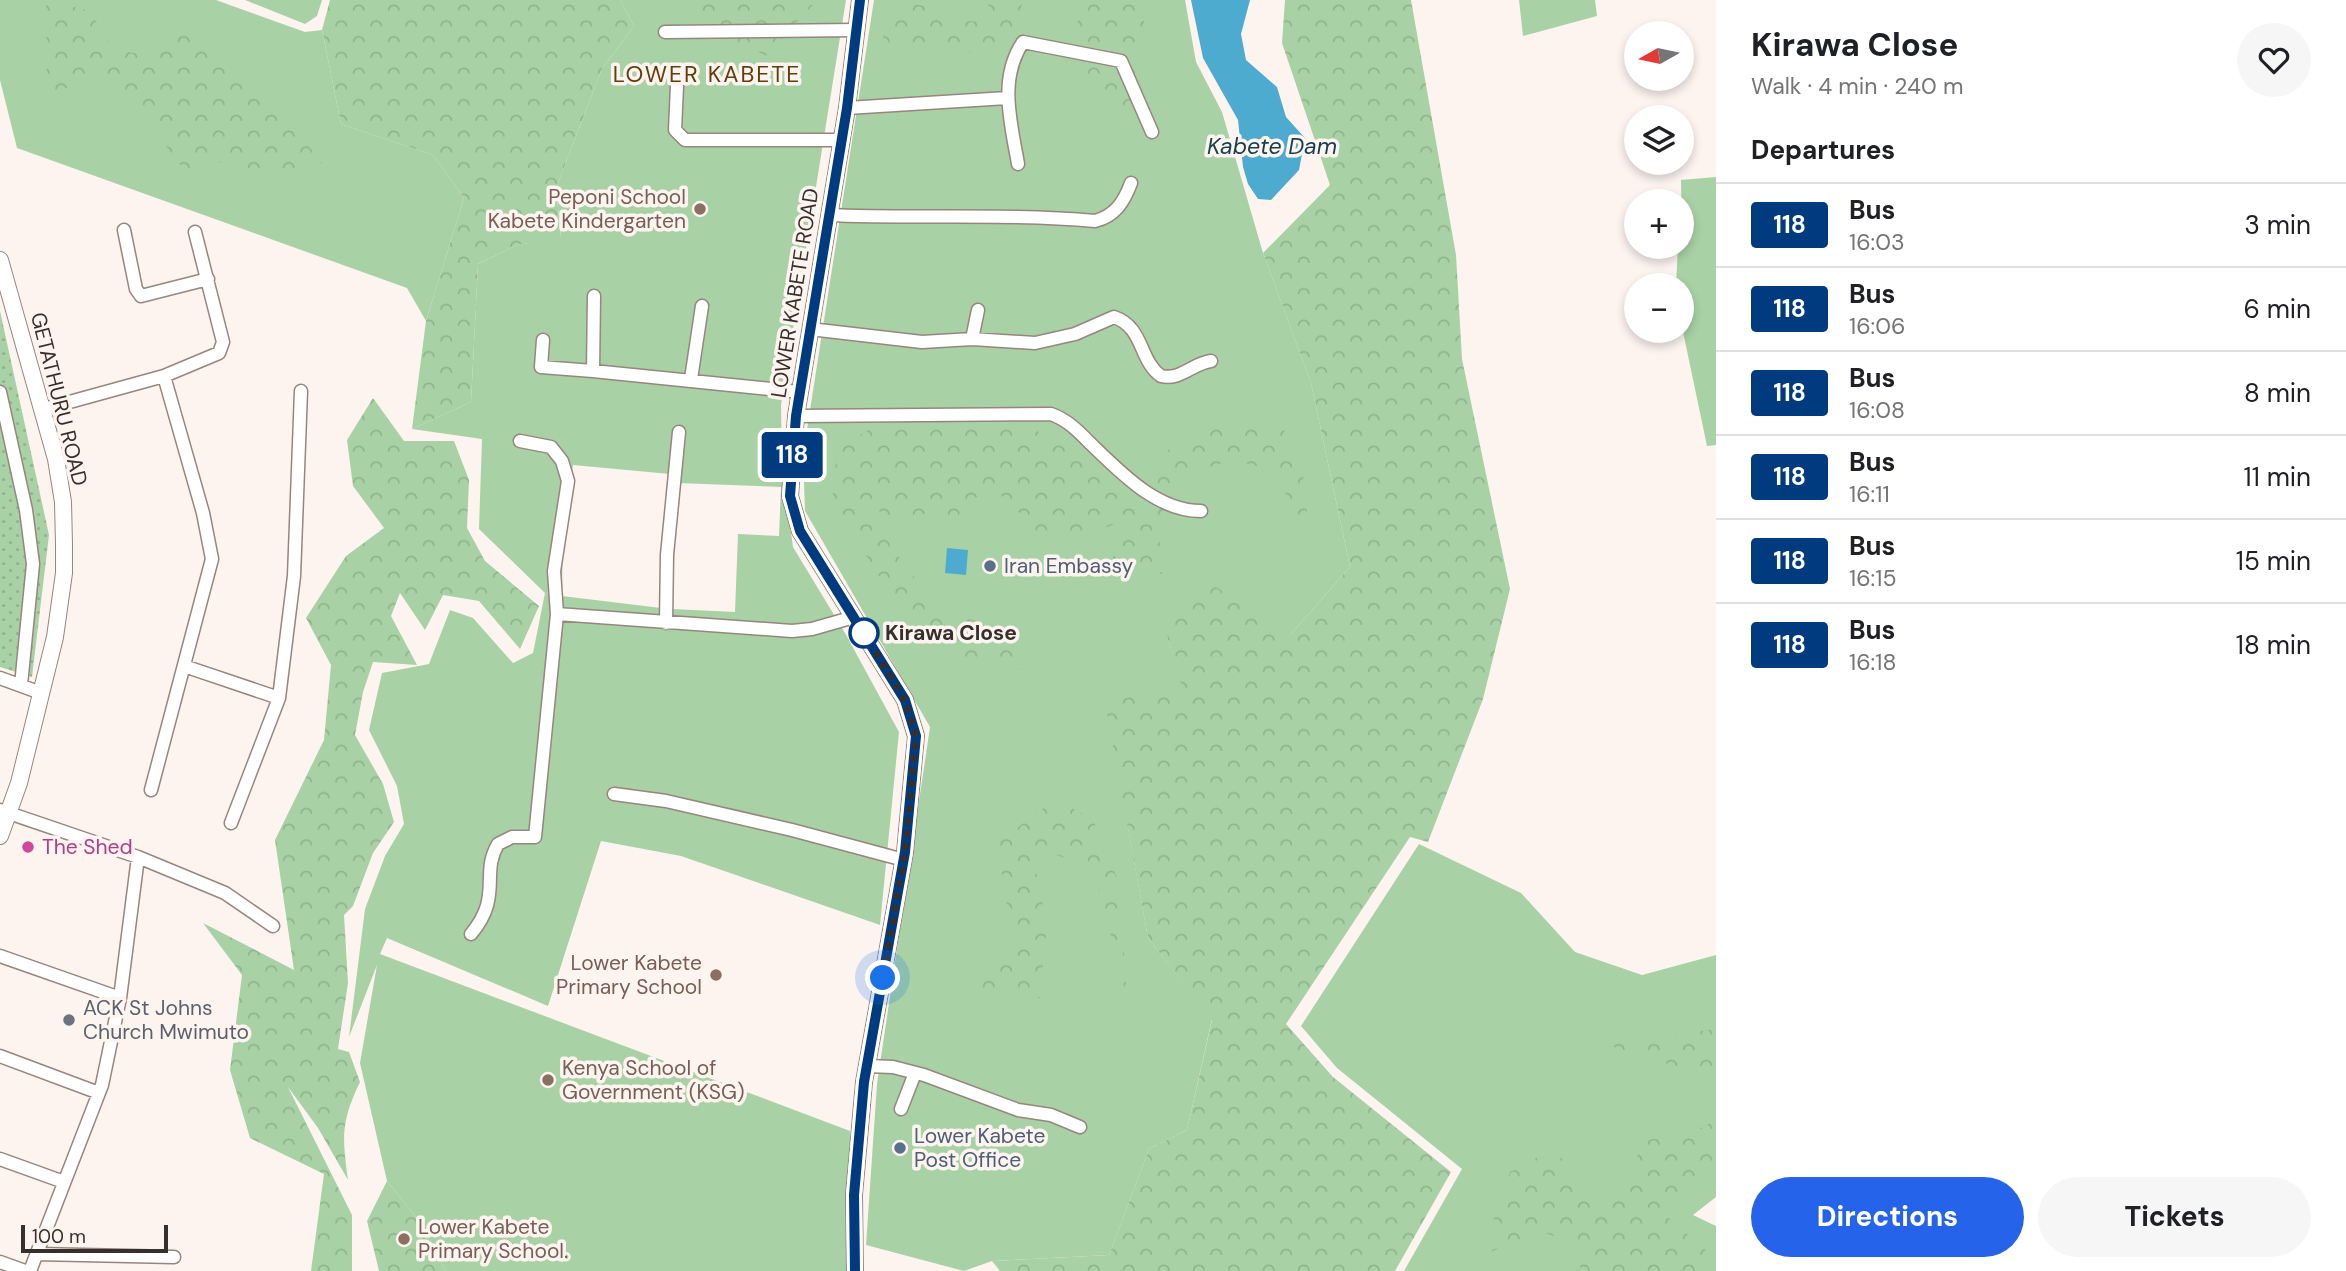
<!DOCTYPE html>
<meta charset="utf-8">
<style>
body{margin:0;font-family:"DM Sans",sans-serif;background:#f6f6f6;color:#202124;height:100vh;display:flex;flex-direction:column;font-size:26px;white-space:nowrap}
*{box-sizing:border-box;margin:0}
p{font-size:23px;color:#757577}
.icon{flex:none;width:38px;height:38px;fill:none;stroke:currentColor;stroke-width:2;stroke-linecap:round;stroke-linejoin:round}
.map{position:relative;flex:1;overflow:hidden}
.details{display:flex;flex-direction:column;background:#fff;width:630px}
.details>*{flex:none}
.badge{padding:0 14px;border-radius:5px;font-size:24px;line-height:46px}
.needle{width:46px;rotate:261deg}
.buttons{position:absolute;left:1624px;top:21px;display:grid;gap:14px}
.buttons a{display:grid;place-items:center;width:70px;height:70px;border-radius:50%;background:#fff;box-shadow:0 4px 10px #0003;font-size:35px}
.scale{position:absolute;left:21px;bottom:18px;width:147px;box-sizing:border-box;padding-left:7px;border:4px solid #372f2c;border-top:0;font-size:19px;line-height:24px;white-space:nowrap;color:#372f2c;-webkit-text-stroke:5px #fdf4f0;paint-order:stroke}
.you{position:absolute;width:35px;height:35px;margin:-18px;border:5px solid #fff;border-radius:50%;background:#1a73e8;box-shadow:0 0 0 10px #1a73e833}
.map>.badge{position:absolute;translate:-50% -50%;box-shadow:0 0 0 4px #fff}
h2{padding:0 35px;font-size:26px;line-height:63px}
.round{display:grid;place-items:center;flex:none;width:74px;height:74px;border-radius:37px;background:#f6f6f6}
.overview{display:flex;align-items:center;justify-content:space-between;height:119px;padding:0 35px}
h1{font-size:33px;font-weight:700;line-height:52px}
.primary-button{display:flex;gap:14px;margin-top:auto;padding:14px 35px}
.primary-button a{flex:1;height:80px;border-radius:42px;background:#2563eb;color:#fff;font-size:28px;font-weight:700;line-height:80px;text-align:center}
.primary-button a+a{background:#f6f6f6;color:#202124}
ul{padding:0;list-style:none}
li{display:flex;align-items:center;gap:21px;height:84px;padding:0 35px;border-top:2px solid #e0e0e0}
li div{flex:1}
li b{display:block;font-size:26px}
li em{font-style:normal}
li .badge{min-width:77px;font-weight:700;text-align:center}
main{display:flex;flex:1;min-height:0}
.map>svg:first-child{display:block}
.grass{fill:#a8d1a5;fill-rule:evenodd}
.forest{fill:url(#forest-crowns)}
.park{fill:url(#park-dots)}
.water{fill:#4eabd0}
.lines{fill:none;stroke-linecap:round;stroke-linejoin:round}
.minor-casing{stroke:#98857d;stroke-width:15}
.major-casing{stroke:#98857d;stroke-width:18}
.minor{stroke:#fff;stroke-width:12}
.major{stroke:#fff;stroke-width:16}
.line-casing{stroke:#fff;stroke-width:16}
.line{stroke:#003b80;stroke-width:10}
.walk{stroke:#372f2c;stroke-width:7;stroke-dasharray:0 12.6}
.education-dot{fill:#8d6e63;stroke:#fdf4f0;stroke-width:2.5}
.service-dot{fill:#5c6f8a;stroke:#fdf4f0;stroke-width:2.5}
.stop-dot{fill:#fff;stroke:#003b80;stroke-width:3.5}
.hotel-dot{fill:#d1479c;stroke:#fdf4f0;stroke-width:2.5}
.worship-dot{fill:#6b7280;stroke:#fdf4f0;stroke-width:2.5}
.labels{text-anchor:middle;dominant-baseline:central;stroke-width:7;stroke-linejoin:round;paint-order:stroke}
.education-label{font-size:21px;fill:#785e54;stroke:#fdf4f0;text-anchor:end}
.street-label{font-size:21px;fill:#372f2c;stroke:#fdf4f0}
.service-label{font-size:21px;fill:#4e5e75;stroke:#fdf4f0;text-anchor:start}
.stop-label{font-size:21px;font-weight:bold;fill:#372f2c;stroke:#fdf4f0;text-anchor:start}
.hotel-label{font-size:21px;fill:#b23c85;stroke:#fdf4f0;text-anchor:start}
.worship-label{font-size:21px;fill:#5b616d;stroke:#fdf4f0;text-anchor:start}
.neighbourhood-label{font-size:23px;letter-spacing:2px;fill:#633d0c;stroke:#fdf4f0}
.water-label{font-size:23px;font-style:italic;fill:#153e4f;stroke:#fdf4f0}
</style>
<main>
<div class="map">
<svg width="1716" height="1271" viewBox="0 0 1716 1271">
<defs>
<pattern id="forest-crowns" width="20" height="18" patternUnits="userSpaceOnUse" patternTransform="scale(1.75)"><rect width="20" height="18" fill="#a8d1a5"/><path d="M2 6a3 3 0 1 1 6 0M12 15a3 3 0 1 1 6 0" fill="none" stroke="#91b48e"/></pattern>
<pattern id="park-dots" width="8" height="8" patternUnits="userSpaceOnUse" patternTransform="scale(1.75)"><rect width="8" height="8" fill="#a8d1a5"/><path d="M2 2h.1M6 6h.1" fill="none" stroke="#91b48e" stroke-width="1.8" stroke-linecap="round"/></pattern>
</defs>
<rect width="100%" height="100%" fill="#fdf4f0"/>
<path class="grass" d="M 0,0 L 216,0 L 305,32 L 322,30 L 341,124 L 433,155 L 464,198 L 426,321 L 407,288 L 17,148 L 0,80 Z
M 245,0 L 322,0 L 317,16 L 305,24 Z
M 620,0 L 846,0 L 781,405 L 782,468 L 793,547 L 845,633 L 899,732 L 880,925 L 681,856 L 601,841 L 548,1006 L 387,938 L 380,954 L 850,1131 L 848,1271 L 446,1271 L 415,1216 L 387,1181 L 360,1063 L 377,965 L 349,1037 L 365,909 L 385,856 L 404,824 L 397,786 L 369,730 L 382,673 L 429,664 L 450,610 L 473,618 L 513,663 L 533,653 L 545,593 L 479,529 L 482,439 L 412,429 L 471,402 L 478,264 L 517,245 L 561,237 L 556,188 L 602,69 L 634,26 ZM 573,465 L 670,474 L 661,608 L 562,596 L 563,531 ZM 677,483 L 781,487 L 779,536 L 738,534 L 735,612 L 672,609 Z
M 874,0 L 1185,0 L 1196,62 L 1222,112 L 1263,253 L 1311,383 L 1350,567 L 1291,634 L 1167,636 L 1183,687 L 1128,827 L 1148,938 L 1212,1019 L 1187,1130 L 1149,1149 L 1109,1255 L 992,1261 L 964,1271 L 866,1245 L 877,1084 L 930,727 L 805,511 L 803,455 Z
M 1519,0 L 1595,0 L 1597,16 L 1523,36 Z
M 1716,177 L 1716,445 L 1707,446 L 1682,327 L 1682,285 L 1676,285 L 1678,247 L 1682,247 L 1681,180 Z
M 1419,844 L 1521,893 L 1575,952 L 1642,975 L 1716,955 L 1716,1197 L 1693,1215 L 1716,1226 L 1716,1271 L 1404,1271 L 1462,1169 L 1337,1068 L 1301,1026 Z"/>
<path class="forest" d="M 46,0 L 90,11 L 113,49 L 155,57 L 183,23 L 282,113 L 322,163 L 277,174 L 214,161 L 188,175 L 150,125 L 98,77 L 47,95 Z
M 330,0 L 620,0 L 634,26 L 602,69 L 556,188 L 561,238 L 517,245 L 478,264 L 471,402 L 412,429 L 426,321 L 464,198 L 433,155 L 341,124 L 322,30 Z
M 677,0 L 817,0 L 767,56 L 717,34 Z
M 986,0 L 1024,0 L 1020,10 L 1037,21 L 995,48 L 964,53 L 945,47 L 900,51 L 883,49 L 883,12 L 900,18 L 911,4 C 948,7 957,29 995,19 Z
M 1079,0 L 1147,0 L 1129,131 L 1115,96 L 1074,75 Z
M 1285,0 L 1411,0 L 1456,255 L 1462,359 L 1510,589 L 1483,699 L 1428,842 L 1410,837 L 1286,1024 L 1333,1077 L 1451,1172 L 1395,1271 L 1000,1271 L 992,1261 L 1109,1255 L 1149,1149 L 1187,1130 L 1212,1020 L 1148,938 L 1105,702 L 1182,687 L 1167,636 L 1200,577 L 1291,634 L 1350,567 L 1311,383 L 1263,253 L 1330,185 L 1282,43 Z
M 373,398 L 404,441 L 454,441 L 469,480 L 467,528 L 485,561 L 539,606 L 520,649 L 479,601 L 443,595 L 425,630 L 400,593 L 391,616 L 417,665 L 373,662 L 363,692 L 355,735 L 383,784 L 394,822 L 373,853 L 353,906 L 344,915 L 348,983 L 338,1049 L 349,1052 L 360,1082 C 341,1122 342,1136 348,1180 L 318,1128 L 288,1087 L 352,1215 L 352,1271 L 311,1271 L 324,1174 L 250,1138 L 230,1070 L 242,975 L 203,923 L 294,970 L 275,840 L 324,740 L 331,665 L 306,618 L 346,556 L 384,528 L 353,486 L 347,440 Z
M 1229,420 L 1284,430 L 1303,475 L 1311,546 L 1274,470 L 1232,460 L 1184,475 L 1159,533 L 1162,574 L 1112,563 L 1119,523 L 1080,536 L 1060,535 L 1035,550 L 1030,523 L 994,489 L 968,501 L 951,527 L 930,507 L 912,528 L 869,506 C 883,539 924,598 957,615 C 970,621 989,623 1004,626 L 1019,670 L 953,660 L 902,612 L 832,502 L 837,450 L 876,425 L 1034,429 L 1091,465 L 1148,520 L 1164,452 Z
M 1056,799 L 1093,820 L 1119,883 L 1127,998 L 1093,867 L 1031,847 L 1047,924 L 1040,998 L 1011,997 L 954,980 L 1015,957 L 997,843 Z
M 1716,1029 L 1716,1079 L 1604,1044 Z
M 1716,1120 L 1716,1164 L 1683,1190 L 1662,1212 L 1716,1259 L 1716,1271 L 1579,1271 L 1586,1248 L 1540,1231 L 1481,1256 L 1510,1172 L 1553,1149 L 1597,1196 L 1626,1184 L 1643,1141 L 1695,1131 Z
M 387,1181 L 415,1216 L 446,1271 L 379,1271 L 367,1221 Z"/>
<path class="park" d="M 0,311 L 49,535 L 32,677 L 0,667 Z"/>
<path class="water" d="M 1191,0 L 1250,0 L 1241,34 L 1246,60 L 1277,87 L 1286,117 L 1305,138 L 1299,170 L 1271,200 L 1258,199 L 1248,184 L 1243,167 L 1238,120 L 1203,58 Z
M 947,548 L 968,550 L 966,575 L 945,573 Z"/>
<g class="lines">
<defs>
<path id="minor" d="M 665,32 L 857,30
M 677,86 L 675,130 L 685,140 L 842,140
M 847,108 L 1007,98
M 1018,164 C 1011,123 998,79 1023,42 L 1121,61 L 1152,132
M 828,215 C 917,219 1006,213 1095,221 C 1115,216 1124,202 1131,183
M 124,230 L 136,289 L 141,296 L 208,279
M 594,296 L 593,371 L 800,392
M 810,329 L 922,342 L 972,339 L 1035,343 L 1075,334 L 1114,317 C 1144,327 1139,361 1161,376 C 1180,381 1193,363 1211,361
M 972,339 L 978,310
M 543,340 L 541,367 L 593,371
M 691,379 L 702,306
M 0,392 L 26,510 L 33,564 L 21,685
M 44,409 L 164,376 L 219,353 L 223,342 L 195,232
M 796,416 L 1051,414 C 1068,420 1079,432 1091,444 C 1121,473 1157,511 1201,511
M 520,441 L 551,447 L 562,461 L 568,481 L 554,571 L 557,614
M 666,623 L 667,555 L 679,432
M 184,666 L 279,698
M 0,678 L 41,693
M 151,790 L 212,559 L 203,513 L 164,376
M 614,794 L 666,801 L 792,830 L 904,860
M 0,810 L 138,857 L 225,893 L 273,926
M 231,823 L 279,698 L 294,576 L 301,391
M 471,934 C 503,896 480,874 498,844 L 512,837 L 535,837 L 557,614 L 792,631 L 812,629 L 854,617
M 0,956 L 120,998
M 0,1056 L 99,1093
M 867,1066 L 893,1067 L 924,1075 L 1018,1110 L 1051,1115 L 1080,1127
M 901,1109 L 915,1073
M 0,1159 L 64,1182
M 37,1254 L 174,1257
M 0,1262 L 25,1271
M 30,1271 L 102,1085 L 120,998 L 138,857"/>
<path id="major" d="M 0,260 L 56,459 L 63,502 L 64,544 L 64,573 L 55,637 L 19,783 L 0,836
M 855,1271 L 854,1195 L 864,1082 L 905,852 L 916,736 L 905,700 L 800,531 L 790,496 L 796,416 L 847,108 L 860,0"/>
</defs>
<use href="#minor" class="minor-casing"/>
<use href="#major" class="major-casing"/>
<use href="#minor" class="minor"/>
<use href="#major" class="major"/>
</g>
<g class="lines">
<defs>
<path id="line" d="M 855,1271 L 854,1195 L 864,1082 L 905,852 L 916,736 L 905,700 L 800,531 L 790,496 L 796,416 L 847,108 L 860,0"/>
</defs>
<use href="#line" class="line-casing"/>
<use href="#line" class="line"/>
<path class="walk" d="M 864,633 L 905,700 L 916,736 L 905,852 L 883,978"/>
</g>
<g class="education-dot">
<circle cx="700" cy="209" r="7"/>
<circle cx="716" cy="975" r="7"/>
<circle cx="548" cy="1080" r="7"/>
<circle cx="404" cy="1239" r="7"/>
</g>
<g class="service-dot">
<circle cx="990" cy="566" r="7"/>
<circle cx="900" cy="1148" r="7"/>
</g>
<circle class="stop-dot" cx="864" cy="633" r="14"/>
<circle class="hotel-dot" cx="28" cy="847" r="7"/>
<circle class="worship-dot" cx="69" cy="1020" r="7"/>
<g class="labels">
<g class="education-label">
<text x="686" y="197">Peponi School<tspan x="686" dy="24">Kabete Kindergarten</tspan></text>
<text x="702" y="963">Lower Kabete<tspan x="702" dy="24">Primary School</tspan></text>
<text x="562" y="1068" text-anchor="start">Kenya School of<tspan x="562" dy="24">Government (KSG)</tspan></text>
<text x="418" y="1227" text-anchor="start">Lower Kabete<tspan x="418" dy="24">Primary School.</tspan></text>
</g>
<g class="street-label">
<text transform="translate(795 293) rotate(-81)">LOWER KABETE ROAD</text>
<text transform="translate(59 399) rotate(76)">GETATHURU ROAD</text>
</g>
<g class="service-label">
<text x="1004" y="566">Iran Embassy</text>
<text x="914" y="1136">Lower Kabete<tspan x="914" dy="24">Post Office</tspan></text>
</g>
<g class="stop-label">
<text x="885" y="633">Kirawa Close</text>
</g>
<g class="hotel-label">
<text x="42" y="847">The Shed</text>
</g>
<g class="worship-label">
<text x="83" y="1008">ACK St Johns<tspan x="83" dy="24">Church Mwimuto</tspan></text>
</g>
<g class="neighbourhood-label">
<text x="707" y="74">LOWER KABETE</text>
</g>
<g class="water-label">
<text x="1272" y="146">Kabete Dam</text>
</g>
</g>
</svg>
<div class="buttons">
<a><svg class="needle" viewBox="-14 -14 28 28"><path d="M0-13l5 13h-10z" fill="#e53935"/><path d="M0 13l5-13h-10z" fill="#757577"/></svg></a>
<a><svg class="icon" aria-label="layers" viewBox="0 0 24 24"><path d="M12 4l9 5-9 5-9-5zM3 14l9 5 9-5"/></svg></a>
<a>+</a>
<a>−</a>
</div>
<div class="scale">100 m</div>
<div class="you" style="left:883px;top:978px"></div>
<b class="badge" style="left:792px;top:455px;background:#003b80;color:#fff">118</b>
</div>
<section class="details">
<div class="overview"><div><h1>Kirawa Close</h1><p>Walk · 4 min · 240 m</p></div><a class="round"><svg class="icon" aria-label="heart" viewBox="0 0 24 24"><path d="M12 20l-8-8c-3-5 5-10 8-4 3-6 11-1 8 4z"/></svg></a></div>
<h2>Departures</h2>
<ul>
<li><span class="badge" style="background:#003b80;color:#fff">118</span><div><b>Bus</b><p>16:03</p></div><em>3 min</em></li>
<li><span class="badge" style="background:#003b80;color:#fff">118</span><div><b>Bus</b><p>16:06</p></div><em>6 min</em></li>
<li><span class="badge" style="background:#003b80;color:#fff">118</span><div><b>Bus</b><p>16:08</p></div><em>8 min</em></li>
<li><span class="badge" style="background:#003b80;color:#fff">118</span><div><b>Bus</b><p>16:11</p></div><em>11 min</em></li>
<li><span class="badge" style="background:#003b80;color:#fff">118</span><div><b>Bus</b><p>16:15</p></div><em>15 min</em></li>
<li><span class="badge" style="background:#003b80;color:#fff">118</span><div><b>Bus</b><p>16:18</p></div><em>18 min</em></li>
</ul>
<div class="primary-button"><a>Directions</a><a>Tickets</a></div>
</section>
</main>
